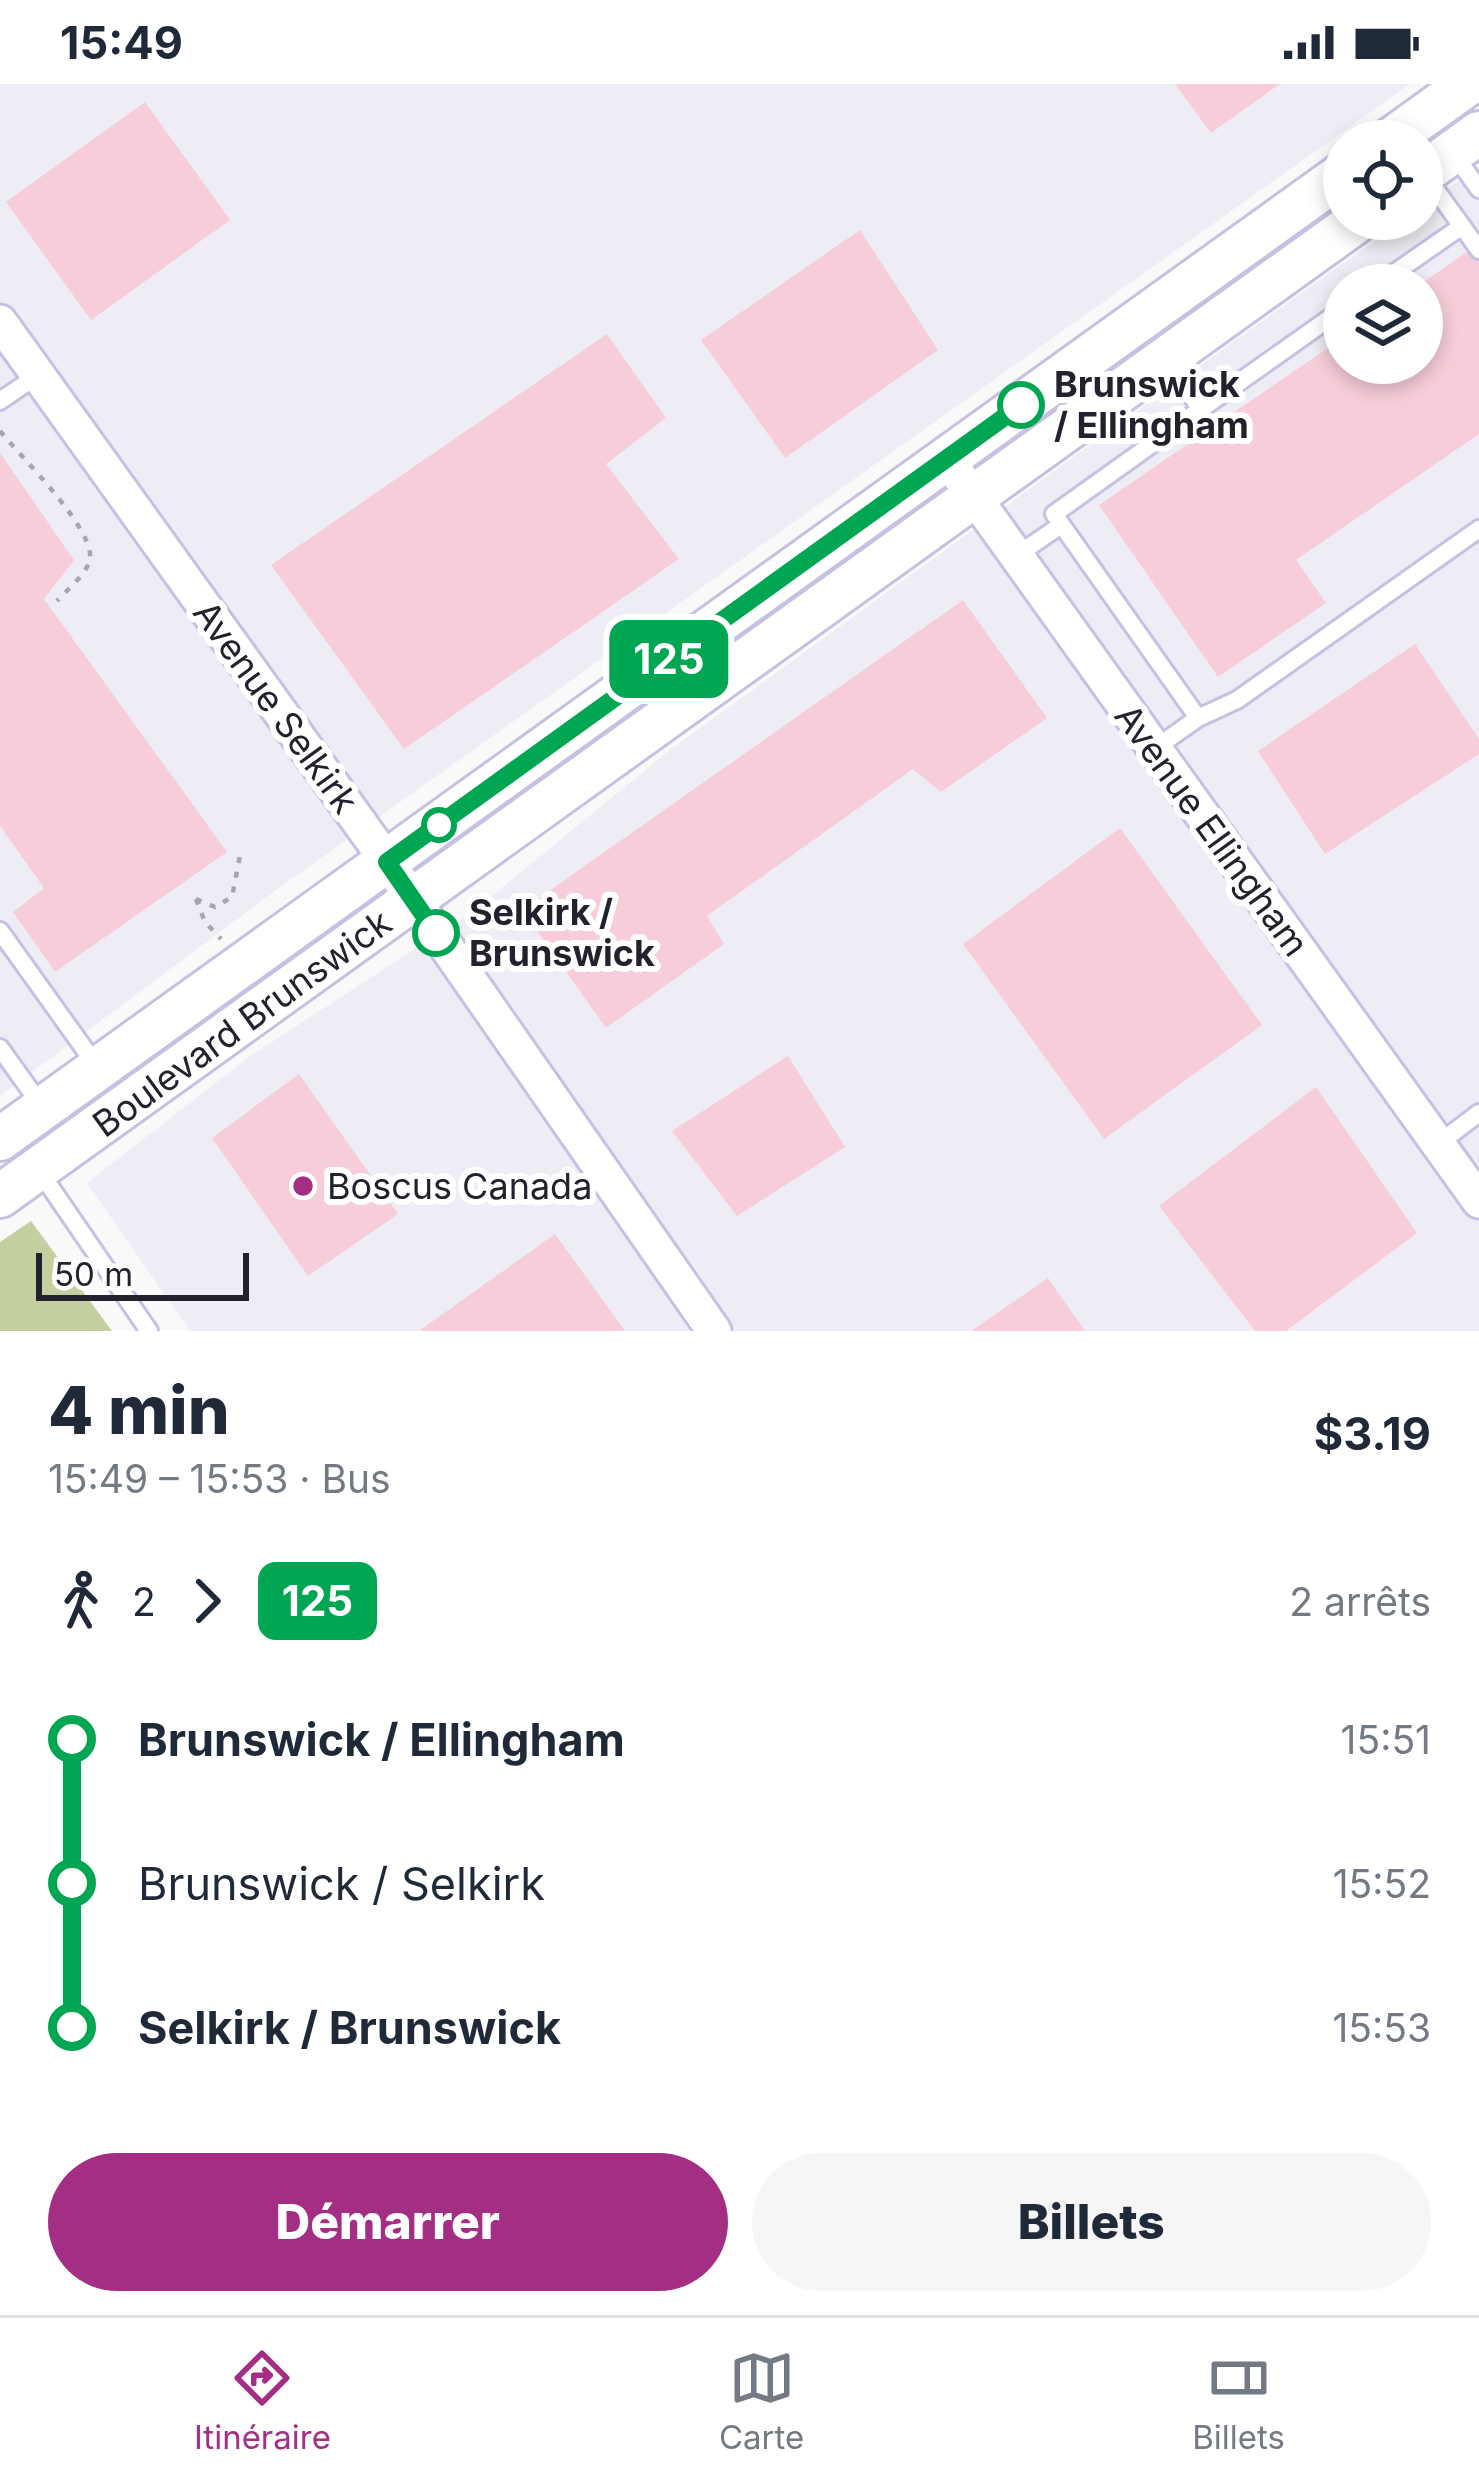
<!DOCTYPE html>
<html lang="fr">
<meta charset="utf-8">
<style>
body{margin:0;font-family:Inter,sans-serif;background:#f6f6f7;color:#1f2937;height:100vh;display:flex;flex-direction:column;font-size:45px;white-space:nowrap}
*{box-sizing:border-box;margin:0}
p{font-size:39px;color:#747a83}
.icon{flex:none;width:66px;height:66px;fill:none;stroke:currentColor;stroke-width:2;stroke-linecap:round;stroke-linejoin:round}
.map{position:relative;height:1247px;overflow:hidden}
.details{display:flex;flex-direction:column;background:#fff;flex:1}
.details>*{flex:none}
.badge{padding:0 24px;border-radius:18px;font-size:42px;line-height:78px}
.fabs{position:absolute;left:1323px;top:36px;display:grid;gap:24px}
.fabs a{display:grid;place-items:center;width:120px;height:120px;border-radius:50%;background:#fff;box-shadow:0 6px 18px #0003;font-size:60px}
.scale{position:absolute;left:36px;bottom:30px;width:213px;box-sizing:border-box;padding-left:12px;border:6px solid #23212d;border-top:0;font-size:33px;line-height:42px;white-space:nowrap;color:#23212d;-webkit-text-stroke:9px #fff;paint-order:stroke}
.map>.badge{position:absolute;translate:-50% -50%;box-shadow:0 0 0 6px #fff}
.legs{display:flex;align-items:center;gap:18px;height:132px;padding:0 48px;font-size:39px}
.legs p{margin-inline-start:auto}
.head{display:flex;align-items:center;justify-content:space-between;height:204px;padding:0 48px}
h1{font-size:66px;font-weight:800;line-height:90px}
.action{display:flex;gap:24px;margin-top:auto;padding:24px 48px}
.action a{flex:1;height:138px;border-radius:72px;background:#a52e85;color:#fff;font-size:48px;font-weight:800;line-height:138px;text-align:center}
.action a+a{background:#f6f6f7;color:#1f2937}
ul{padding:0 48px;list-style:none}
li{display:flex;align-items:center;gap:42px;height:144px;font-size:45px}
li i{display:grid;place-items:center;width:18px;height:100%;margin:0 15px;background:currentColor}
li i::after{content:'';width:30px;height:30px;margin:-15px;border:9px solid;border-radius:50%;background:#fff}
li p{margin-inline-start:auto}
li:first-child i{background:linear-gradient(#0000 50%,currentColor 0)}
li:last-child i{background:linear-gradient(currentColor 50%,#0000 0)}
.status{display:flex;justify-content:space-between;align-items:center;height:84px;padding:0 60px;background:#fff;direction:ltr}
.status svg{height:33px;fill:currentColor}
.tabs{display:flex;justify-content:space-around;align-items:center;height:168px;border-top:3px solid #e0e1e3;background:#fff;font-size:33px;color:#747a83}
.tabs a{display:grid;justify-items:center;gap:6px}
.tabs .on{color:#a52e85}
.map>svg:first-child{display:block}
.built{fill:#eeedf5;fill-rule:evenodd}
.green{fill:#c4d09f}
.building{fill:#f6cdd8}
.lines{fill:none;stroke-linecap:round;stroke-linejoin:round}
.service-casing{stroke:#c7c0e2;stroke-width:22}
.minor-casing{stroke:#c7c0e2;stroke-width:39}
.tertiary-casing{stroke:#c7c0e2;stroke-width:48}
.path{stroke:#a7a6ab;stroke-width:4.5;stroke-dasharray:6 9;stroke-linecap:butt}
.service{stroke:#fff;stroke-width:16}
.minor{stroke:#fff;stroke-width:33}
.tertiary{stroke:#fff;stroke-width:42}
.line-1-casing{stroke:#fff;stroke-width:27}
.line-1{stroke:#00a651;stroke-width:18}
.stop-1-dot{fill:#fff;stroke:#00a651;stroke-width:6}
.poi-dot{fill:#a52e85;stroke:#fff;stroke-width:4.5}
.labels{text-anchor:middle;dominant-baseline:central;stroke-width:12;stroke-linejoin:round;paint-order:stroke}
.stop-label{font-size:36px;font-weight:bold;fill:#23212d;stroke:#fff;text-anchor:start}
.street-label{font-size:36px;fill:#23212d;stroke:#fff}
.poi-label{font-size:36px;fill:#23212d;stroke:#fff;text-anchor:start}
</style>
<div class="status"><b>15:49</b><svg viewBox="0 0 49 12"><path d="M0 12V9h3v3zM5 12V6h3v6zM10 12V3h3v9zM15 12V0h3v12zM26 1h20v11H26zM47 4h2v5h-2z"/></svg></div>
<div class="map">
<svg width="1479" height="1247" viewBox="0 0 1479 1247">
<rect width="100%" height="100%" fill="#f9f9f9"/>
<path class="built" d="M 0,0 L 1410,0 L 272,809 L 0,1012 Z
M 1479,82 L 1479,1247 L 190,1247 L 87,1099 L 249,973 L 476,825 L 671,665 L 1166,306 L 1405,135 L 1422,135 L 1422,123 ZM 1344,201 L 1422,201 L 1422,279 L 1344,279 Z"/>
<path class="green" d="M 31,1137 L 112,1247 L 0,1247 L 0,1158 Z"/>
<path class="building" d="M 1175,0 L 1280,0 L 1211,49 Z
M 145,18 L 230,136 L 91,236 L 6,118 Z
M 860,146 L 938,266 L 785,374 L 701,256 Z
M 1471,165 L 1479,177 L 1479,350 L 1296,476 L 1326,519 L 1218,593 L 1099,421 L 1344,253 L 1344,279 L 1422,279 L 1422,199 Z
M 607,250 L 666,334 L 606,380 L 679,475 L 404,665 L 271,481 Z
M 0,369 L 74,476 L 44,515 L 227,768 L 55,888 L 13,828 L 44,804 L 0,742 Z
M 963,516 L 1047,634 L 941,708 L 913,685 L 707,832 L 724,860 L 606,944 L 522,826 Z
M 1415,560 L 1479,655 L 1479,670 L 1325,770 L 1258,667 Z
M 1120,744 L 1262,941 L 1104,1055 L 963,860 Z
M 788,972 L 845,1063 L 737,1132 L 672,1047 Z
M 299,990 L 398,1130 L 308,1192 L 212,1054 Z
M 1316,1003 L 1417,1149 L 1286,1247 L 1255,1247 L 1159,1122 Z
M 555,1150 L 625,1247 L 419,1247 Z
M 1048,1194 L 1085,1247 L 971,1247 Z"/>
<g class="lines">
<defs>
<path id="service" d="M 1453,69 L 1479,105
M 1462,142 L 1479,166
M 1377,201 L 1462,142 L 1424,90
M 1165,276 L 1201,325 L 1344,224
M 0,317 L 38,291
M 1016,472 L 1061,441
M 1198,634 L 1237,616 L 1479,445
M 1154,665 L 1198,634 L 1054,430 L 1201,325
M 0,847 L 98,984
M 0,964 L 43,1024
M 1438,1060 L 1479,1029
M 38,1085 L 149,1247"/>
<path id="minor" d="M 0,238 L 372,756 L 714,1247
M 947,375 L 1479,1117"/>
<path id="tertiary" d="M 1389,57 L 1468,0
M 1422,90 L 1479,49
M 0,1055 L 1344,89
M 0,1112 L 1360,135"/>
</defs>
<use href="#service" class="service-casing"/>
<use href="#minor" class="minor-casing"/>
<use href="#tertiary" class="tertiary-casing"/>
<path class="path" d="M 0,347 C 18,370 101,450 89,479 C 83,493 67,506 57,517
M 196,815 L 215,823 L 232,813 L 241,766
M 196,815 L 205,838 L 221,855"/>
<use href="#service" class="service"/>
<use href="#minor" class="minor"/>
<use href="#tertiary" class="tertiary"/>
</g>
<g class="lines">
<defs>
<path id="line-1" d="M 436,849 L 387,778 L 1021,321"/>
</defs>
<use href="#line-1" class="line-1-casing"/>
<use href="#line-1" class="line-1"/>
</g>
<g class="stop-1-dot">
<circle cx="1021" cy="321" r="21"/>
<circle cx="439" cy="741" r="15"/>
<circle cx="436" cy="849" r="21"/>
</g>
<circle class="poi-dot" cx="303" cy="1102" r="12"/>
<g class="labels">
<g class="stop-label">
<text x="1054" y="300">Brunswick<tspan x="1054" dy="41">/ Ellingham</tspan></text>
<text x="469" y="828">Selkirk /<tspan x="469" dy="41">Brunswick</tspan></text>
</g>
<g class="street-label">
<text transform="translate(276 623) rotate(54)">Avenue Selkirk</text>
<text transform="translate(1212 746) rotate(54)">Avenue Ellingham</text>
<text transform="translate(242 939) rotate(-36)">Boulevard Brunswick</text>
</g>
<g class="poi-label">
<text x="327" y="1102">Boscus Canada</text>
</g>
</g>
</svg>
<div class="fabs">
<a><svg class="icon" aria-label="locate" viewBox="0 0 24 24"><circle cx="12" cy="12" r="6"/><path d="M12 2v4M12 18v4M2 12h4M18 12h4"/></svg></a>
<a><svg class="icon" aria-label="layers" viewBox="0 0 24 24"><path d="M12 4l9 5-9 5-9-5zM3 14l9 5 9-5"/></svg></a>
</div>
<div class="scale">50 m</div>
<b class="badge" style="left:669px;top:575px;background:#00a651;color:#fff">125</b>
</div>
<section class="details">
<div class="head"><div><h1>4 min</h1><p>15:49 – 15:53 · Bus</p></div><b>$3.19</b></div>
<div class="legs"><svg class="icon" aria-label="walk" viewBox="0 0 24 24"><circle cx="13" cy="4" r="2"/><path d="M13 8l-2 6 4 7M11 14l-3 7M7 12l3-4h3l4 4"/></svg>2<svg class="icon" aria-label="forward" viewBox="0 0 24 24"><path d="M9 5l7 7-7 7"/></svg><b class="badge" style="background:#00a651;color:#fff">125</b><p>2 arrêts</p></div>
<ul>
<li><i style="color:#00a651"></i><b>Brunswick / Ellingham</b><p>15:51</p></li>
<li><i style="color:#00a651"></i><span>Brunswick / Selkirk</span><p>15:52</p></li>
<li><i style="color:#00a651"></i><b>Selkirk / Brunswick</b><p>15:53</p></li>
</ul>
<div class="action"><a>Démarrer</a><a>Billets</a></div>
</section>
<nav class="tabs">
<a class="on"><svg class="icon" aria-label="directions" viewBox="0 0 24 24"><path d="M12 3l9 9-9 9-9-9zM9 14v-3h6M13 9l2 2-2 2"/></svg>Itinéraire</a>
<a><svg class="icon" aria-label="map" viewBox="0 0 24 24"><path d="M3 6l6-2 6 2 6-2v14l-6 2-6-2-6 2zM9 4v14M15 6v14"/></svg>Carte</a>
<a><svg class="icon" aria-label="tickets" viewBox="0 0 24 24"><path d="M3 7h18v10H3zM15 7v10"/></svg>Billets</a>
</nav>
